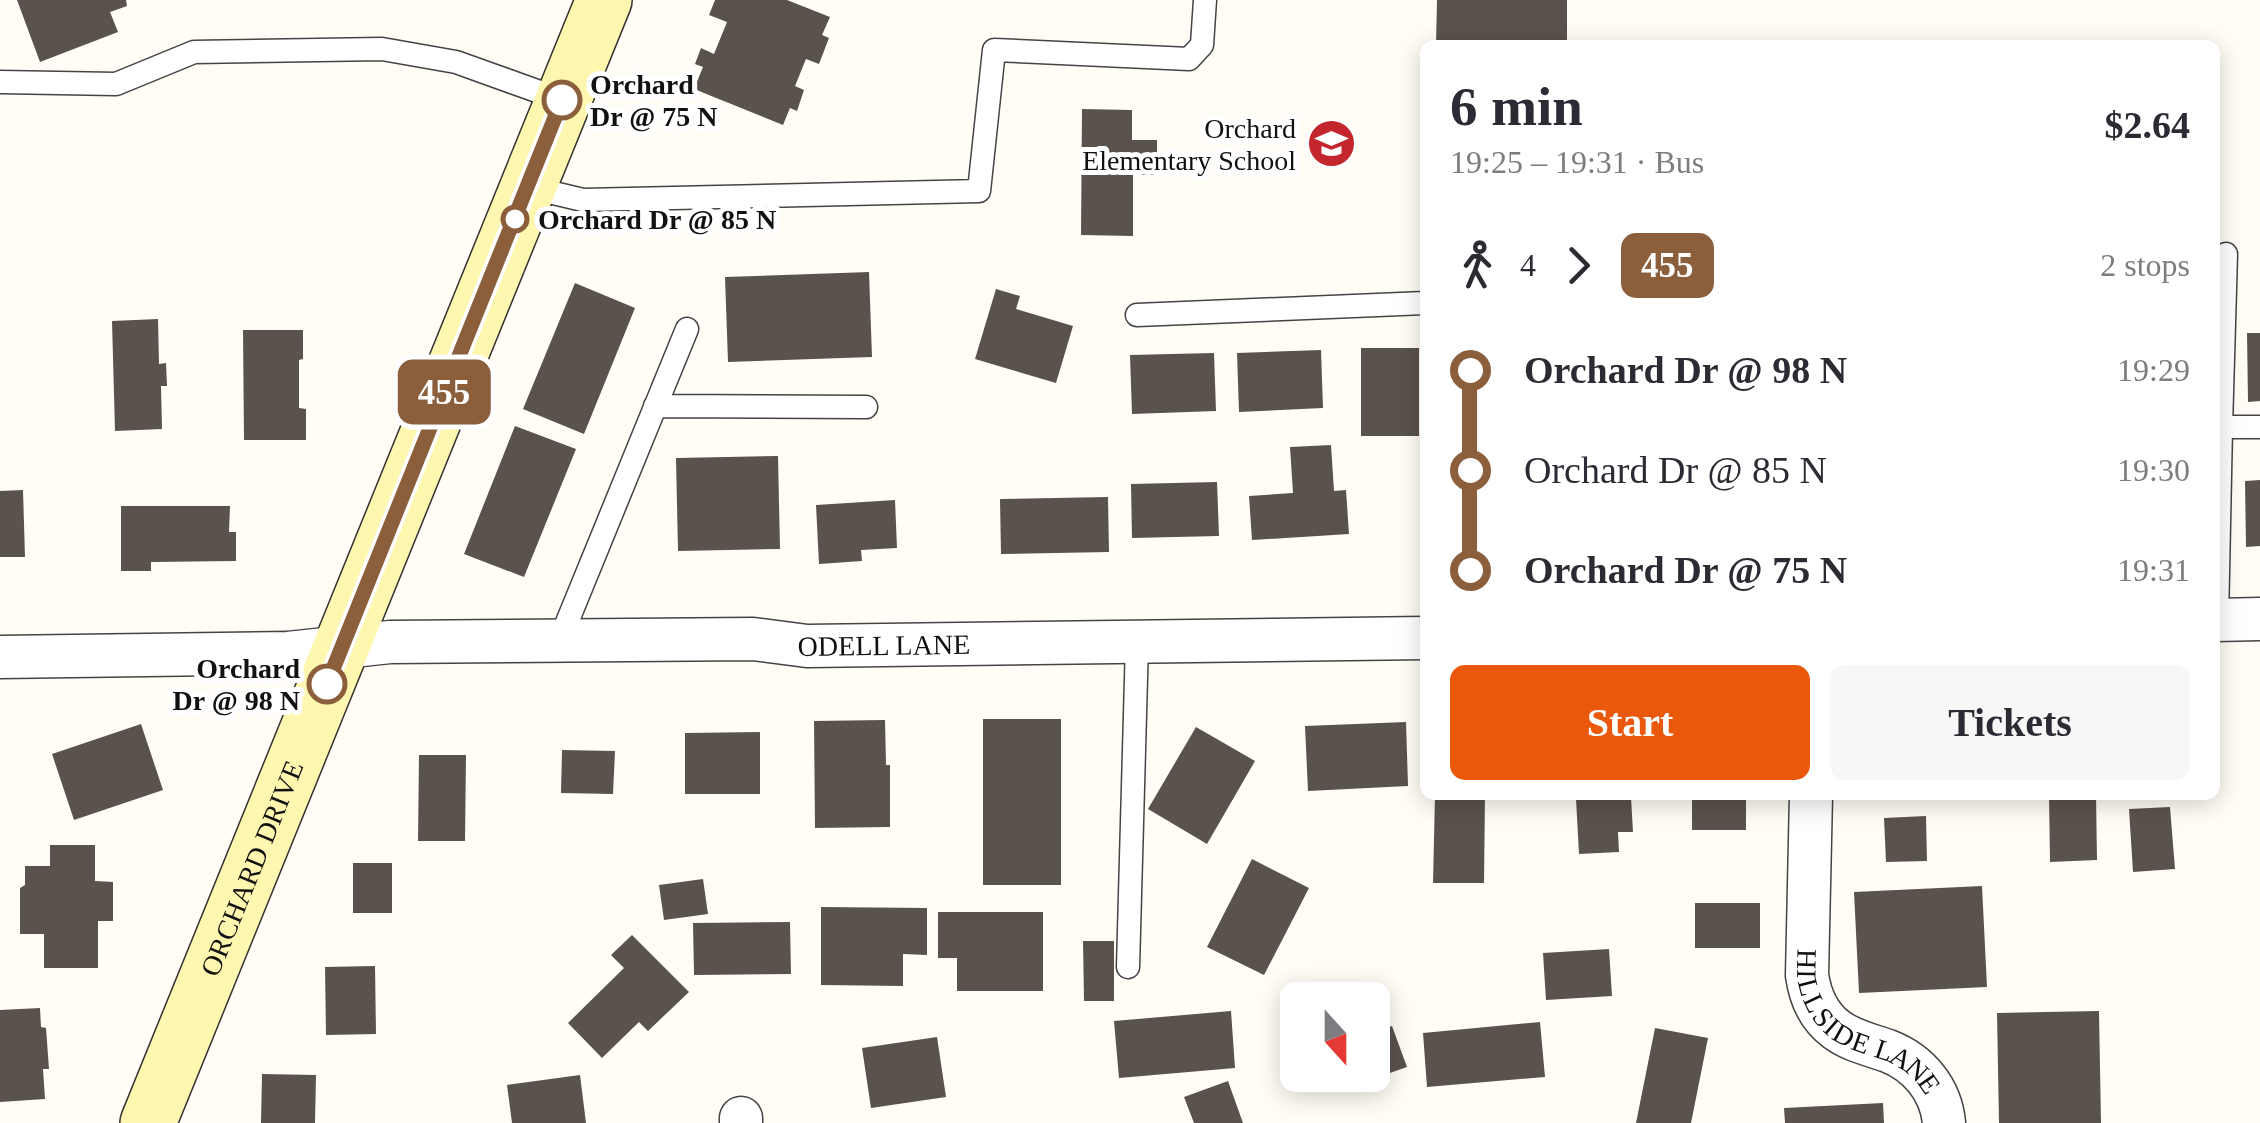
<!DOCTYPE html>
<meta charset="utf-8">
<style>
body{margin:0;font-family:"Times New Roman",serif;background:#f7f7f7;color:#2b2b33;height:100vh;display:flex;flex-direction:column;font-size:38px;white-space:nowrap}
*{box-sizing:border-box;margin:0}
p{font-size:32px;color:#7c7c81}
.icon{flex:none;width:55px;height:55px;fill:none;stroke:currentColor;stroke-width:2;stroke-linecap:round;stroke-linejoin:round}
.map{position:relative;flex:1;overflow:hidden}
.side{position:absolute;left:1420px;top:40px;width:800px;height:760px;display:flex;flex-direction:column;background:#fff;border-radius:15px;box-shadow:0 5px 25px #0003}
.side>*{flex:none}
.badge{padding:0 20px;border-radius:15px;font-size:35px;line-height:65px}
.needle{width:65px;rotate:159deg}
.buttons{position:absolute;left:1280px;top:982px;display:grid;gap:20px}
.buttons a{display:grid;place-items:center;width:110px;height:110px;border-radius:15px;background:#fff;box-shadow:0 5px 25px #0003;font-size:50px}
.map>.badge{position:absolute;translate:-50% -50%;box-shadow:0 0 0 5px #fff}
.legs{display:flex;align-items:center;gap:15px;height:110px;padding:0 30px;font-size:32px}
.legs p{margin-inline-start:auto}
.overview{display:flex;align-items:center;justify-content:space-between;height:170px;padding:0 30px}
h1{font-size:55px;font-weight:600;line-height:75px}
.action{display:flex;gap:20px;margin-top:auto;padding:20px 30px}
.action a{flex:1;height:115px;border-radius:15px;background:#ea580c;color:#fff;font-size:40px;font-weight:600;line-height:115px;text-align:center}
.action a+a{background:#f7f7f7;color:#2b2b33}
ul{padding:0 30px;list-style:none}
li{display:flex;align-items:center;gap:35px;height:100px;font-size:38px}
li i{display:grid;place-items:center;width:15px;height:100%;margin:0 12px;background:currentColor}
li i::after{content:'';width:25px;height:25px;margin:-12px;border:8px solid;border-radius:50%;background:#fff}
li p{margin-inline-start:auto}
li:first-child i{background:linear-gradient(#0000 50%,currentColor 0)}
li:last-child i{background:linear-gradient(currentColor 50%,#0000 0)}
.map>svg:first-child{display:block}
.building{fill:#5a524d}
.lines{fill:none;stroke-linecap:round;stroke-linejoin:round}
.service-casing{stroke:#444;stroke-width:25}
.minor-casing{stroke:#444;stroke-width:45}
.secondary-casing{stroke:#333;stroke-width:58}
.service{stroke:#fff;stroke-width:22}
.minor{stroke:#fff;stroke-width:42}
.secondary{stroke:#fff6b0;stroke-width:55}
.line-1-casing{stroke:#fff;stroke-width:22}
.line-1{stroke:#8b5e3c;stroke-width:15}
.stop-1-dot{fill:#fff;stroke:#8b5e3c;stroke-width:5}
.labels{text-anchor:middle;dominant-baseline:central;stroke-width:10;stroke-linejoin:round;paint-order:stroke}
.stop-label{font-size:28px;font-weight:bold;fill:#111;stroke:#fff;text-anchor:start}
.poi-label{font-size:28px;fill:#111;stroke:#fff;text-anchor:end}
.street-label{font-size:28px;fill:#111;stroke:#fff}
</style>
<div class="map">
<svg width="2260" height="1123" viewBox="0 0 2260 1123">
<rect width="100%" height="100%" fill="#fffdf5"/>
<path class="building" d="M 17,0 L 126,0 L 127,6 L 110,12 L 118,32 L 40,62 Z
M 715,0 L 787,0 L 830,17 L 822,35 L 829,38 L 819,64 L 806,59 L 795,86 L 804,90 L 797,111 L 790,108 L 783,125 L 694,89 L 703,67 L 695,64 L 701,48 L 714,54 L 727,22 L 709,15 Z
M 1437,0 L 1567,0 L 1567,45 L 1436,45 Z
M 1082,109 L 1132,110 L 1132,140 L 1157,140 L 1157,175 L 1133,175 L 1133,236 L 1081,235 Z
M 869,272 L 872,357 L 728,362 L 725,277 Z
M 575,283 L 635,308 L 584,434 L 523,409 Z
M 996,289 L 1020,296 L 1016,309 L 1073,326 L 1056,383 L 975,359 Z
M 158,319 L 159,364 L 166,363 L 167,386 L 161,386 L 162,429 L 115,431 L 112,321 Z
M 243,330 L 303,330 L 303,359 L 299,360 L 299,408 L 306,409 L 306,440 L 244,440 Z
M 2247,333 L 2260,333 L 2260,401 L 2248,402 Z
M 1361,348 L 1419,348 L 1419,436 L 1361,436 Z
M 1321,350 L 1323,408 L 1239,412 L 1237,353 Z
M 1214,353 L 1216,411 L 1132,414 L 1130,355 Z
M 515,426 L 576,449 L 524,577 L 464,554 Z
M 1331,445 L 1334,491 L 1346,490 L 1349,534 L 1252,540 L 1249,496 L 1293,493 L 1290,447 Z
M 778,456 L 780,549 L 678,551 L 676,458 Z
M 2260,480 L 2260,546 L 2246,547 L 2245,481 Z
M 1217,482 L 1219,536 L 1132,538 L 1131,484 Z
M 23,490 L 25,557 L 0,557 L 0,491 Z
M 1108,497 L 1109,552 L 1001,554 L 1000,499 Z
M 895,500 L 897,548 L 861,550 L 862,561 L 819,564 L 816,505 Z
M 121,506 L 230,506 L 229,532 L 236,532 L 236,561 L 151,562 L 151,571 L 121,571 Z
M 983,719 L 1061,719 L 1061,885 L 983,885 Z
M 885,720 L 886,765 L 890,765 L 890,827 L 815,828 L 814,721 Z
M 1406,722 L 1408,786 L 1308,791 L 1305,726 Z
M 141,724 L 163,790 L 74,820 L 52,754 Z
M 1196,727 L 1255,761 L 1207,844 L 1148,809 Z
M 760,732 L 760,794 L 685,794 L 685,733 Z
M 562,750 L 615,751 L 613,794 L 561,793 Z
M 419,755 L 466,755 L 465,841 L 418,841 Z
M 1435,795 L 1485,795 L 1484,883 L 1433,883 Z
M 1692,795 L 1746,795 L 1746,830 L 1692,830 Z
M 2049,795 L 2096,795 L 2097,860 L 2050,862 Z
M 1631,797 L 1633,832 L 1618,832 L 1619,852 L 1579,854 L 1576,799 Z
M 2170,807 L 2175,869 L 2133,872 L 2129,809 Z
M 1926,816 L 1927,861 L 1886,862 L 1884,818 Z
M 50,845 L 95,845 L 95,881 L 113,882 L 113,921 L 98,921 L 98,968 L 44,968 L 44,934 L 20,934 L 20,888 L 25,885 L 25,866 L 50,866 Z
M 1252,859 L 1309,888 L 1264,975 L 1207,947 Z
M 353,863 L 392,863 L 392,913 L 353,913 Z
M 703,879 L 708,914 L 664,920 L 659,885 Z
M 1982,886 L 1987,987 L 1859,993 L 1854,892 Z
M 1695,903 L 1760,903 L 1760,948 L 1695,948 Z
M 821,907 L 927,908 L 927,955 L 903,954 L 903,986 L 821,985 Z
M 938,912 L 1043,912 L 1043,991 L 957,991 L 957,958 L 938,958 Z
M 790,922 L 791,974 L 694,975 L 693,923 Z
M 632,935 L 689,992 L 648,1031 L 639,1022 L 602,1058 L 568,1023 L 624,968 L 611,955 Z
M 1083,941 L 1114,941 L 1114,1001 L 1084,1001 Z
M 1609,949 L 1612,996 L 1546,1000 L 1543,953 Z
M 375,966 L 376,1034 L 326,1035 L 325,967 Z
M 40,1008 L 41,1027 L 46,1028 L 49,1069 L 43,1069 L 45,1099 L 0,1102 L 0,1010 Z
M 1231,1011 L 1235,1068 L 1119,1078 L 1114,1021 Z
M 2099,1011 L 2101,1123 L 1999,1123 L 1997,1013 Z
M 1540,1022 L 1545,1077 L 1427,1087 L 1423,1033 Z
M 1392,1026 L 1407,1067 L 1344,1089 L 1339,1075 L 1372,1075 L 1372,1032 Z
M 1655,1028 L 1708,1038 L 1691,1123 L 1636,1123 Z
M 937,1037 L 946,1097 L 871,1108 L 862,1048 Z
M 262,1074 L 316,1075 L 315,1123 L 261,1123 Z
M 580,1075 L 586,1123 L 512,1123 L 507,1085 Z
M 1228,1081 L 1243,1123 L 1194,1123 L 1184,1097 Z
M 1883,1103 L 1884,1123 L 1785,1123 L 1784,1108 Z"/>
<g class="lines">
<defs>
<path id="service" d="M 0,82 L 116,84 L 194,52 L 382,49 L 456,62 L 562,100
M 528,187 L 583,200 L 979,191 L 994,50 L 1189,59 L 1202,45 L 1205,0
M 1137,315 L 1425,303
M 655,406 L 866,407
M 2221,427 L 2226,254
M 2217,620 L 2221,427 L 2260,427
M 559,642 L 687,329
M 1128,967 L 1137,642"/>
<g id="minor">
<path d="M 2215,620 L 2260,619"/>
<path id="s1" d="M 0,657 L 288,653 L 390,642 L 753,639 L 807,646 L 1425,638"/>
<path id="s2" d="M 1811,795 L 1807,975 C 1810,996 1819,1017 1837,1030 C 1852,1041 1871,1045 1888,1051 C 1919,1063 1941,1090 1944,1123"/>
<path d="M 741,1118 L 741,1123"/>
</g>
<g id="secondary">
<path id="s3" d="M 148,1123 L 604,0"/>
</g>
</defs>
<use href="#service" class="service-casing"/>
<use href="#minor" class="minor-casing"/>
<use href="#secondary" class="secondary-casing"/>
<use href="#service" class="service"/>
<use href="#minor" class="minor"/>
<use href="#secondary" class="secondary"/>
</g>
<g class="lines">
<defs>
<path id="line-1" d="M 327,684 L 562,100"/>
</defs>
<use href="#line-1" class="line-1-casing"/>
<use href="#line-1" class="line-1"/>
</g>
<defs>
<symbol id="school-disc" viewBox="-11 -11 22 22"><circle r="9.5" fill="#c4262e" stroke="#fff"/><path d="M0-5L7-2L0 1L-7-2ZM-4 1L0 2.5L4 1V4Q0 6-4 4Z" fill="#fff"/></symbol>
</defs>
<g fill-rule="evenodd">
<use href="#school-disc" x="1304" y="116" width="55" height="55"/>
</g>
<g class="stop-1-dot">
<circle cx="562" cy="100" r="18"/>
<circle cx="515" cy="219" r="12"/>
<circle cx="327" cy="684" r="18"/>
</g>
<g class="labels">
<g class="stop-label">
<text x="590" y="84">Orchard<tspan x="590" dy="32">Dr @ 75 N</tspan></text>
<text x="538" y="219">Orchard Dr @ 85 N</text>
<text x="300" y="668" text-anchor="end">Orchard<tspan x="300" dy="32">Dr @ 98 N</tspan></text>
</g>
<g class="poi-label">
<text x="1296" y="128">Orchard<tspan x="1296" dy="32">Elementary School</tspan></text>
</g>
<g class="street-label">
<text stroke="none"><textPath href="#s1" startOffset="885">ODELL LANE</textPath></text>
<text stroke="none"><textPath href="#s3" startOffset="275">ORCHARD DRIVE</textPath></text>
<text stroke="none"><textPath href="#s2" startOffset="258">HILLSIDE LANE</textPath></text>
</g>
</g>
</svg>
<div class="buttons">
<a><svg class="needle" viewBox="-14 -14 28 28"><path d="M0-13l5 13h-10z" fill="#e53935"/><path d="M0 13l5-13h-10z" fill="#7c7c81"/></svg></a>
</div>
<b class="badge" style="left:444px;top:392px;background:#8b5e3c;color:#fff">455</b>
<section class="side">
<div class="overview"><div><h1>6 min</h1><p>19:25 – 19:31 · Bus</p></div><b>$2.64</b></div>
<div class="legs"><svg class="icon" aria-label="walk" viewBox="0 0 24 24"><circle cx="13" cy="4" r="2"/><path d="M13 8l-2 6 4 7M11 14l-3 7M7 12l3-4h3l4 4"/></svg>4<svg class="icon" aria-label="forward" viewBox="0 0 24 24"><path d="M9 5l7 7-7 7"/></svg><b class="badge" style="background:#8b5e3c;color:#fff">455</b><p>2 stops</p></div>
<ul>
<li><i style="color:#8b5e3c"></i><b>Orchard Dr @ 98 N</b><p>19:29</p></li>
<li><i style="color:#8b5e3c"></i><span>Orchard Dr @ 85 N</span><p>19:30</p></li>
<li><i style="color:#8b5e3c"></i><b>Orchard Dr @ 75 N</b><p>19:31</p></li>
</ul>
<div class="action"><a>Start</a><a>Tickets</a></div>
</section>
</div>
